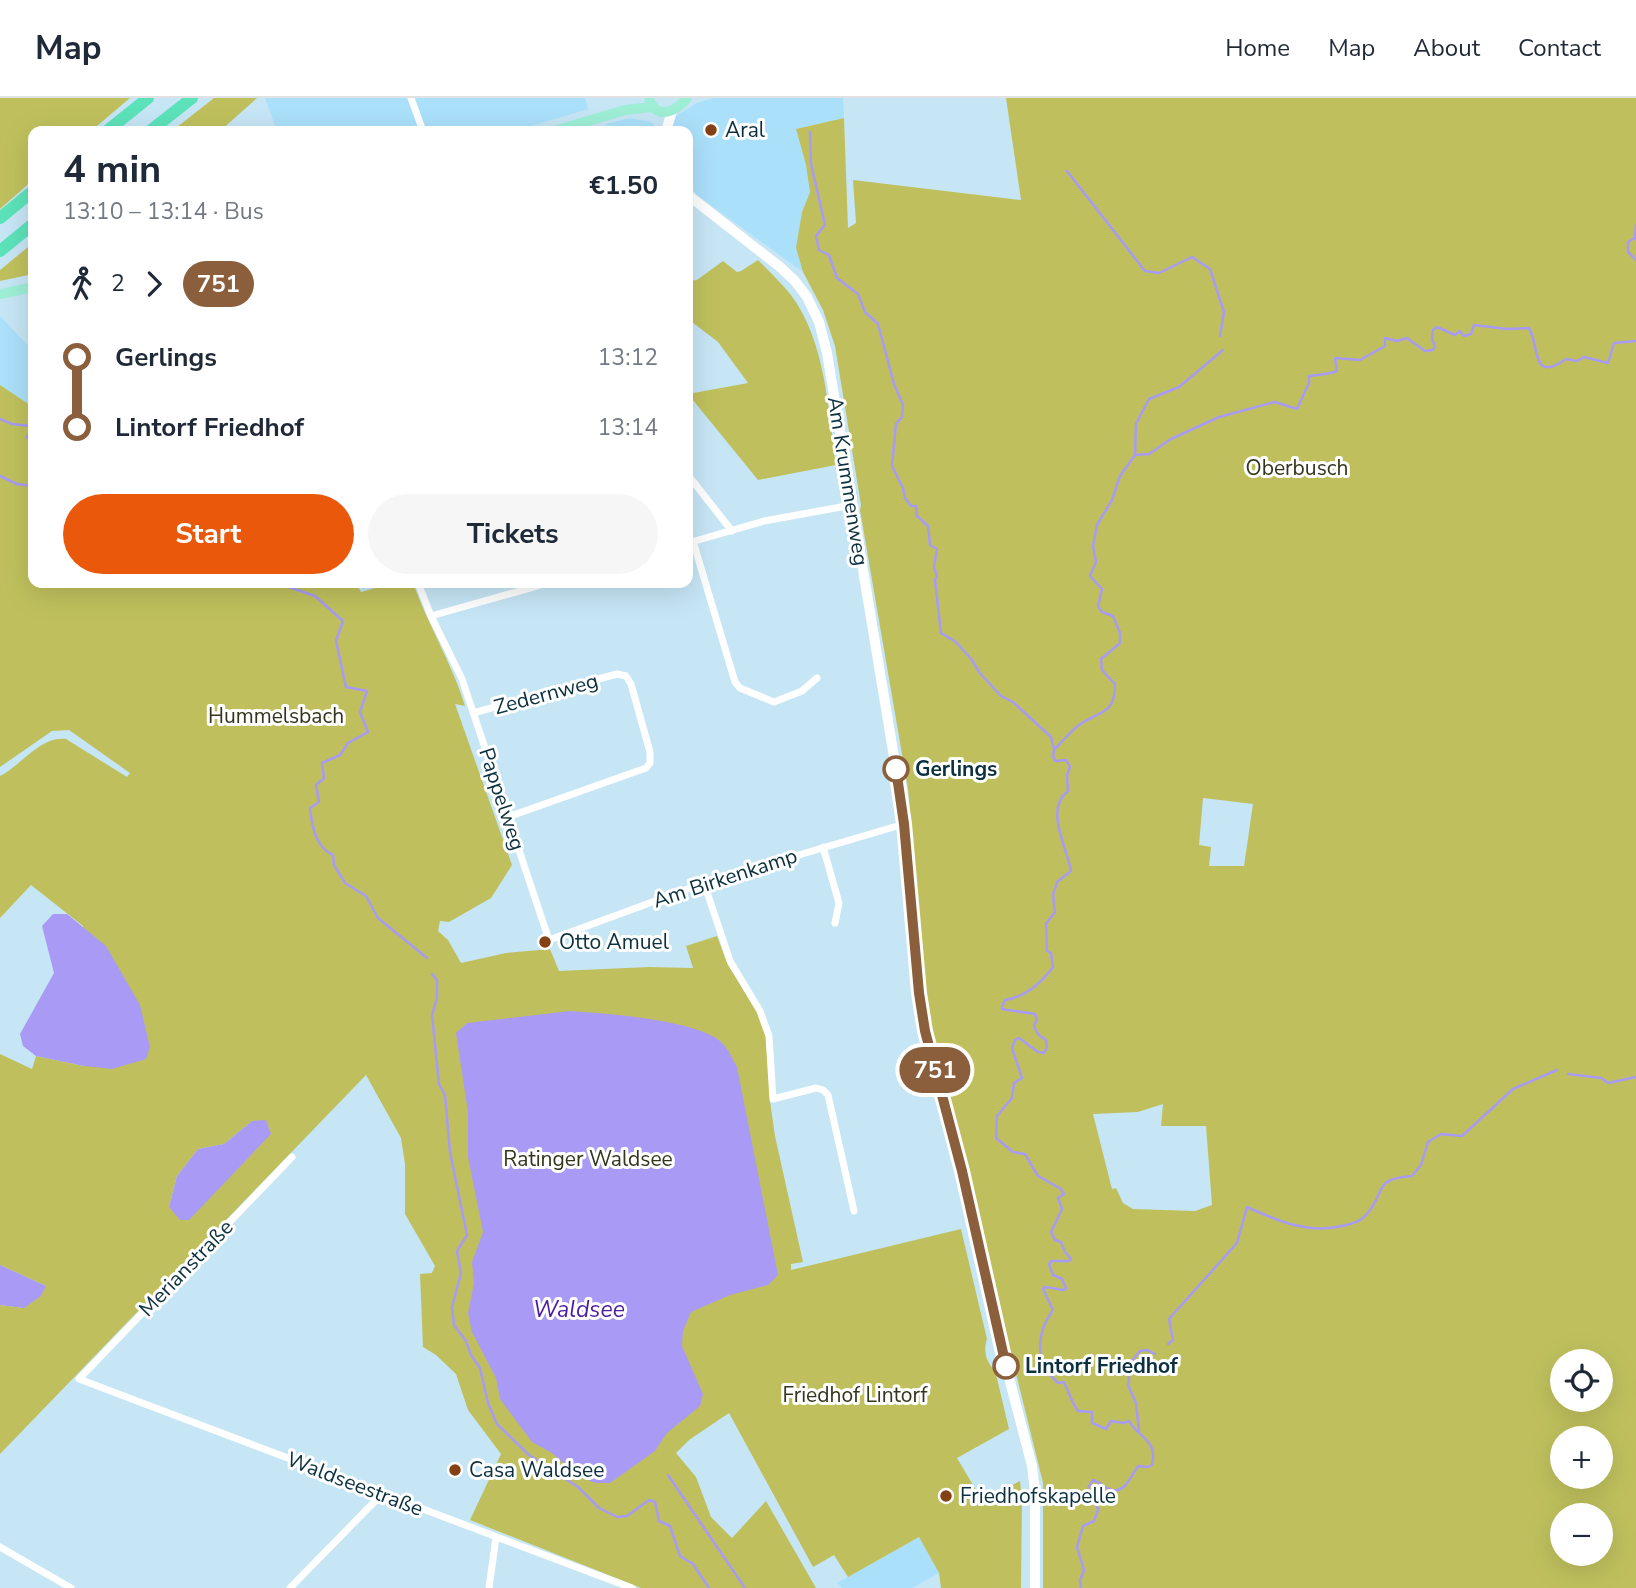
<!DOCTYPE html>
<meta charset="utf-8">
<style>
body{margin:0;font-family:"Nunito Sans",sans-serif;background:#f6f6f7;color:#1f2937;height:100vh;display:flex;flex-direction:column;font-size:26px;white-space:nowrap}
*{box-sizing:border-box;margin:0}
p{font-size:23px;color:#747a83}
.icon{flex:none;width:38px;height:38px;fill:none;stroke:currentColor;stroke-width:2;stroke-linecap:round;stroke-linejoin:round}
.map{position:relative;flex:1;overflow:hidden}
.sheet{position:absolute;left:28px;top:28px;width:665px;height:462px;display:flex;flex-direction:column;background:#fff;border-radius:14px;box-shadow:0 7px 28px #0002}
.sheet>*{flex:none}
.badge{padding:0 14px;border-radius:23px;font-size:24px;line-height:46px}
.fabs{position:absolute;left:1550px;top:1251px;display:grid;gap:14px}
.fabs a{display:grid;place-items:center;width:63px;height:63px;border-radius:50%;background:#fff;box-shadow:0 7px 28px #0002;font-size:35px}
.map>.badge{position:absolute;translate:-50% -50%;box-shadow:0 0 0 4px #fff}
.legs{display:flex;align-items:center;gap:10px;height:77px;padding:0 35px;font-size:23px}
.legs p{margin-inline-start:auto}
.overview{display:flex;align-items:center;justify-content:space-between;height:119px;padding:0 35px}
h1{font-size:38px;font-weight:700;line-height:52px}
.button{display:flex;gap:14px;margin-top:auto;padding:14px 35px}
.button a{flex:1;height:80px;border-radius:42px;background:#ea580c;color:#fff;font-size:28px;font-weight:700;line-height:80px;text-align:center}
.button a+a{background:#f6f6f7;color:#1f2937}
ul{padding:0 35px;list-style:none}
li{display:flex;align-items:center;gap:24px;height:70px;font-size:26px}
li i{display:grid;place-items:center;width:10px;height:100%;margin:0 9px;background:currentColor}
li i::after{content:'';width:18px;height:18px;margin:-9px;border:5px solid;border-radius:50%;background:#fff}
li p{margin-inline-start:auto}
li:first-child i{background:linear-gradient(#0000 50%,currentColor 0)}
li:last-child i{background:linear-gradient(currentColor 50%,#0000 0)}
header{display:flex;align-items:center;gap:42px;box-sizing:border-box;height:98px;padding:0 35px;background:#fff;border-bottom:2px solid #e0e1e3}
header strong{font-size:33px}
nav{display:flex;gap:38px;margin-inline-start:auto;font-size:24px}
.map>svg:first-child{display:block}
.built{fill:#abe0fa}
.green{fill:#bfc05d;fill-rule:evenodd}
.water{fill:#a89af5}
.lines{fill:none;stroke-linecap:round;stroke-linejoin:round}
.stream{stroke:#a89af5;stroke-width:2.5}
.minor{stroke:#fff;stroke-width:7}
.secondary{stroke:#fff;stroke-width:10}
.primary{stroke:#9deed5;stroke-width:10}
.motorway{stroke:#5ce2b9;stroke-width:12}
.line-1-casing{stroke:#fff;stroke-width:16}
.line-1{stroke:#8b5e3c;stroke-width:10}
.poi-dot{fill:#844114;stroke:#fff;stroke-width:2.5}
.stop-1-dot{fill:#fff;stroke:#8b5e3c;stroke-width:3.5}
.labels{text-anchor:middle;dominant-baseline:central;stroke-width:6;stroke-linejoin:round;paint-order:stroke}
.poi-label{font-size:21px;fill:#0b303f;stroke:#fff;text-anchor:start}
.park-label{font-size:21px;fill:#34351d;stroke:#fff}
.street-label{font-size:21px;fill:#0b303f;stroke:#fff}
.stop-label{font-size:21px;font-weight:bold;fill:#0b303f;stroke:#fff;text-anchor:start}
.water-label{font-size:23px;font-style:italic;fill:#4a1da1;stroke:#fff}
</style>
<header>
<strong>Map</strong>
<nav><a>Home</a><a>Map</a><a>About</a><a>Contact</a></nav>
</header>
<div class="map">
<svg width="1636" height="1490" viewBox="0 0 1636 1490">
<rect width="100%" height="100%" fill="#c6e5f5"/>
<path class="built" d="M 265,0 L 585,0 L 588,11 L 515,33 L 277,33 Z
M 713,0 L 843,0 L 844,20 L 796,31 L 806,67 L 810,94 L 802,114 L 796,150 L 803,174 L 697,97 L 688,86 L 688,33 L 672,33 L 672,30 L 676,18 L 697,5 Z
M 630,20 L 651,24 L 659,33 L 608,33 L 606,26 Z
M 0,218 L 33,253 L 33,300 L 30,307 L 0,287 Z
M 919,1439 L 939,1475 L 912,1490 L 842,1490 L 837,1485 Z"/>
<path class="green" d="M 0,0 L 130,0 L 91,33 L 33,33 L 33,82 L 0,111 Z
M 214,0 L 257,0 L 220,33 L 172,33 Z
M 1006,0 L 1636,0 L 1636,1490 L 1043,1490 L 1043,1385 L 933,939 L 926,901 L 908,691 L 860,412 L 861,407 L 835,248 L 823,212 L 803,174 L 796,150 L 802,114 L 810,94 L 806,67 L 796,31 L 844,20 L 848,130 L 856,125 L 853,82 L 1021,102 ZM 1203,700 L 1253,706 L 1244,768 L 1209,768 L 1211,749 L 1199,747 ZM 1163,1006 L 1161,1028 L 1206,1028 L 1212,1107 L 1195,1113 L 1133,1111 L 1123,1105 L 1116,1090 L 1112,1091 L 1093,1016 L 1138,1014 ZM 1563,1264 L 1601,1264 L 1601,1302 L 1563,1302 ZM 1563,1340 L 1601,1340 L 1601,1379 L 1563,1379 ZM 1563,1418 L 1601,1418 L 1601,1456 L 1563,1456 Z
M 33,145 L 33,176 L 0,183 L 0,172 Z
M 758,162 C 769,173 781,185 791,197 C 826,244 828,312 836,367 L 758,382 L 688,296 L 748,285 L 718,244 L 688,221 L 688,183 L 697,182 L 723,163 L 737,174 L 741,173 Z
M 0,287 L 33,309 L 33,485 L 356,485 L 361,494 L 393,485 L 413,485 C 428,527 452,565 465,608 L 455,606 L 512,767 L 491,800 L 449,824 L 440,823 L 438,833 L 448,842 L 461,865 L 506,855 L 550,851 L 559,873 L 649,869 L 693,870 L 686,848 L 717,838 L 728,867 L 757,913 L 766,939 L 770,1003 L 775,1038 L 803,1164 L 791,1166 L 791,1172 L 961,1131 L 987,1241 C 983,1252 986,1265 995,1272 L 1009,1331 L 957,1360 L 976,1392 L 980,1390 L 986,1401 L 1020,1383 L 1022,1402 L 1021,1490 L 941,1490 L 939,1475 L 919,1439 L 848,1479 L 834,1457 L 813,1469 L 729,1315 L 689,1342 L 676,1355 L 696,1379 L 711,1419 L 732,1440 L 766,1403 L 816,1490 L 641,1490 L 470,1422 L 501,1356 L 468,1312 L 456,1276 L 436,1257 L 423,1249 L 420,1176 L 432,1175 L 435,1168 L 405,1116 L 405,1066 L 401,1040 L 366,977 L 0,1356 L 0,1207 L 24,1210 L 46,1188 L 0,1167 L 0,956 L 32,971 L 36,958 L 84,968 L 83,828 L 31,787 L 0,820 L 0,678 C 22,667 40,638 66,641 L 127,679 L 130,675 L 69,632 L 52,633 L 0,669 ZM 252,1023 L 169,1109 L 177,1078 L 198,1051 L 224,1046 Z"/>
<path class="water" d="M 53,816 L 67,816 L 106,848 L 140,907 L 150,949 L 146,961 L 112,971 L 84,968 L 36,958 L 23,948 L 20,936 L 54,875 L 42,828 Z
M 570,913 C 602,915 703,922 723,946 C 729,952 733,962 737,969 L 778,1177 L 768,1187 L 730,1197 L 691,1214 L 683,1233 L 682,1248 L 703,1296 L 700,1308 L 667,1335 L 655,1353 L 610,1385 L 595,1385 L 578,1378 L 552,1355 L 532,1344 L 500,1301 L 496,1280 L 472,1234 L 468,1215 L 474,1185 L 472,1164 L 483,1134 L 468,1059 L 468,1014 L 456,935 L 467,925 Z
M 266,1022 L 271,1036 L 189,1122 L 180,1122 L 169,1109 L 177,1078 L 198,1051 L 224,1046 L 252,1023 Z
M 0,1167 L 46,1188 L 41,1198 L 24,1210 L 0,1207 Z"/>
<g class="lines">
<path class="stream" d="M 810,34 L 811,66 L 825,127 L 816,138 L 819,152 L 829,157 L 837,180 L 858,196 L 865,214 L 878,226 L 894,286 L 903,307 L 902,319 L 896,326 L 892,368 L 903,390 L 905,400 L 911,408 L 916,408 L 917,418 L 928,428 L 930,447 L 937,451 L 934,469 L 937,478 L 935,482 L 941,535 L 956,544 L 972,562 L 979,574 L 1001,598 L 1013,604 L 1051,639 L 1054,651
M 1067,73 L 1145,173 L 1159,175 L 1192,159 L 1210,171 L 1224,214 L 1220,238
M 1636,127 L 1635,140 L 1628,144 L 1628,154 L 1636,162
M 0,321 L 12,326 L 31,328 L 27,340 L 33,344
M 1135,357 L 1136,326 L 1149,301 L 1179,289 L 1223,252
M 0,378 L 17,386 L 33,388
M 277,485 L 315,498 L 343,523 L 336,543 L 346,589 L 367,593 L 360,614 L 368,634 L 348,645 L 340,657 L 322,665 L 324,680 L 316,687 L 319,704 L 310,710 C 312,727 315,749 333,757 L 334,767 L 345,785 L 366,798 L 378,820 L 427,860
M 432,876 L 437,882 L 437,900 L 432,917 L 439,986 L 445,997 L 450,1054 L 467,1137 L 457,1153 L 461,1175 L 452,1209 L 454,1227 L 466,1243 L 471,1257 L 480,1270 L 488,1305 L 497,1326 L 529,1357 L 578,1389 L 599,1410 L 617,1419 L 627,1418 L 649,1402 L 655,1404 L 659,1423 L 670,1428 L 680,1458 L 693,1466 L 709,1490
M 1568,976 L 1601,980 L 1608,985 L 1636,979
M 1168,1246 L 1173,1242 L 1169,1221 L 1237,1145 L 1247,1109 C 1278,1123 1308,1136 1342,1128 C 1351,1126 1360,1124 1366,1117 C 1387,1094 1371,1081 1412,1078 L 1421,1067 L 1428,1044 L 1441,1036 L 1462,1038 L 1513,991 L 1557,972
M 1139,1333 L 1136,1305 L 1128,1287 L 1129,1281 L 1127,1269 L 1140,1253 L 1147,1252 L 1155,1256
M 668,1377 L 745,1490
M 1081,1490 L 1080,1482 L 1084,1472 L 1077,1449 L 1083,1428 L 1094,1423 L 1098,1412 L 1095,1400 L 1089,1399 C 1086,1393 1089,1387 1093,1382 C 1099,1384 1103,1388 1109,1391 C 1124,1398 1131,1378 1138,1368 L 1148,1369 L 1152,1367 C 1158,1341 1138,1340 1129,1323 L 1123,1325 L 1111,1323 L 1106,1331 L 1092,1325 L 1092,1314 L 1078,1313 L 1073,1305 L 1064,1284 L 1058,1285 C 1035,1264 1035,1237 1053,1212 L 1043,1191 L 1045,1189 L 1064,1192 L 1066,1190 L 1062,1181 L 1053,1177 L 1049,1166 L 1051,1163 L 1069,1163 L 1071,1161 L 1065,1154 L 1061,1144 L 1055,1142 L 1051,1134 L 1062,1111 L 1058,1100 L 1064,1096 L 1061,1091 L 1038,1078 L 1025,1056 L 1013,1054 L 996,1040 L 997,1018 L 1012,1000 L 1014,985 L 1022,980 L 1012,950 L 1015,942 L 1019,940 L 1038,954 L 1044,955 L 1047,949 L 1046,942 C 1039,938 1036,935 1034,927 L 1037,922 L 1035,916 L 1002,911 L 1002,909 L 1005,902 C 1026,899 1041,885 1053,869 L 1051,855 L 1047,853 L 1046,826 L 1055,814 L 1053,797 L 1057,784 L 1071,773 C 1067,749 1044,711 1068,693 L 1067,677 L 1070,669 L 1066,662 L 1055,663 L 1053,658 L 1054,652 C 1063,643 1072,631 1082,625 C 1103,612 1115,615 1115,586 L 1102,572 L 1101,561 L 1120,545 L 1120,535 L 1113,518 L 1102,514 L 1098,508 L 1102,491 L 1090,478 L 1096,464 L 1093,448 L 1097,427 L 1112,402 L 1120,378 L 1135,357 L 1149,356 L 1171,341 L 1219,319 L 1275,304 L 1297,311 L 1309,285 L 1309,278 C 1320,276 1326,277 1337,273 L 1335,260 L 1360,262 L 1385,248 L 1385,240 L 1397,243 L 1407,240 L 1425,253 L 1433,252 L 1435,248 L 1432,241 L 1433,232 L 1437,229 L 1455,237 L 1460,233 L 1464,238 L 1471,236 L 1474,227 L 1507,231 L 1529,230 C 1540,249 1531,286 1566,261 L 1577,263 L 1584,259 L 1608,265 L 1614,245 L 1636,243"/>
<path class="minor" d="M 411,0 L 423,33
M 688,377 L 732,433
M 693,443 L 735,584 L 740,590 L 774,604 L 802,593 L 817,580
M 688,445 L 764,423 L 852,407
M 418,485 L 431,518 L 462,581 L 549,842 L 704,785 L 904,726
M 431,518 L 548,485
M 473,615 L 617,576 L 626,578 L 631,586 L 650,654 L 650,665 L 646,670 L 508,719
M 823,749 L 839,805 L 835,825
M 704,785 L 730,863 L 760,913 L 769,938 L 773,1001 L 816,990 L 823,992 L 828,997 L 854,1113
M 292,1059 L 79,1281 L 632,1490
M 0,1449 L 71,1490
M 290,1490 L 382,1396
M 489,1490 L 496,1439"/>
<path class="secondary" d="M 666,33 L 672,13
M 688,97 L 780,169 L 795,183 L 807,199 L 819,224 L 827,255 L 896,671 L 904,726 L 919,895 L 925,933 L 962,1073 L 1006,1268 L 1032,1368 L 1035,1393 L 1035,1490"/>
<path class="primary" d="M 649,0 C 655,23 676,14 687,0
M 554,33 L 625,12 L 652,9
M 0,196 L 33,189"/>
<path class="motorway" d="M 107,33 L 148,0
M 150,33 L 192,0
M 0,120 L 33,93
M 0,153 L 33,126"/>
</g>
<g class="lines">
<defs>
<path id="line-1" d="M 896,671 L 904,726 L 919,895 L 925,933 L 962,1073 L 1006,1268"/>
</defs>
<use href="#line-1" class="line-1-casing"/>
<use href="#line-1" class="line-1"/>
</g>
<g class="poi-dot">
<circle cx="711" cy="32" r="7"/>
<circle cx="545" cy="844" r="7"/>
<circle cx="455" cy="1372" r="7"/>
<circle cx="946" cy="1398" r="7"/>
</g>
<g class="stop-1-dot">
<circle cx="896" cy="671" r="12"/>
<circle cx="1006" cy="1268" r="12"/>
</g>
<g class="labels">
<g class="poi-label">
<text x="725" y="32">Aral</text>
<text x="559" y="844">Otto Amuel</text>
<text x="469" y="1372">Casa Waldsee</text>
<text x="960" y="1398">Friedhofskapelle</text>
</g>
<g class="park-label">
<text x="1297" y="370">Oberbusch</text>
<text x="276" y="618">Hummelsbach</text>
<text x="588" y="1061">Ratinger Waldsee</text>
<text x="855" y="1297">Friedhof Lintorf</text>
</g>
<g class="street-label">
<text transform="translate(848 383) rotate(81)">Am Krummenweg</text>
<text transform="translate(546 596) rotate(-15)">Zedernweg</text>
<text transform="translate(502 701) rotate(72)">Pappelweg</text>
<text transform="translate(725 780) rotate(-18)">Am Birkenkamp</text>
<text transform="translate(186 1170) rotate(-46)">Merianstraße</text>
<text transform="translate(355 1386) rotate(21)">Waldseestraße</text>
</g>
<g class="stop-label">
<text x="915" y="671">Gerlings</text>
<text x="1025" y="1268">Lintorf Friedhof</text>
</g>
<g class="water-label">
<text x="579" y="1211">Waldsee</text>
</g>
</g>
</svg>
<div class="fabs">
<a><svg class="icon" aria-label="locate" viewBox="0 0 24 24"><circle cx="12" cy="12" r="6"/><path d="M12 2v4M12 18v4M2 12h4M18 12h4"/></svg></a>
<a>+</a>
<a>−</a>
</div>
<b class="badge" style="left:935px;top:972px;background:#8b5e3c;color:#fff">751</b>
<section class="sheet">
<div class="overview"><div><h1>4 min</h1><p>13:10 – 13:14 · Bus</p></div><b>€1.50</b></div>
<div class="legs"><svg class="icon" aria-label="walk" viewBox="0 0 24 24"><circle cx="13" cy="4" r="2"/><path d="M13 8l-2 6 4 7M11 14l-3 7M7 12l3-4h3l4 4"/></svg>2<svg class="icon" aria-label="forward" viewBox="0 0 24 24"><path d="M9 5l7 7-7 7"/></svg><b class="badge" style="background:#8b5e3c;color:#fff">751</b></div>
<ul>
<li><i style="color:#8b5e3c"></i><b>Gerlings</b><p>13:12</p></li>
<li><i style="color:#8b5e3c"></i><b>Lintorf Friedhof</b><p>13:14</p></li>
</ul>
<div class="button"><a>Start</a><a>Tickets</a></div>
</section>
</div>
